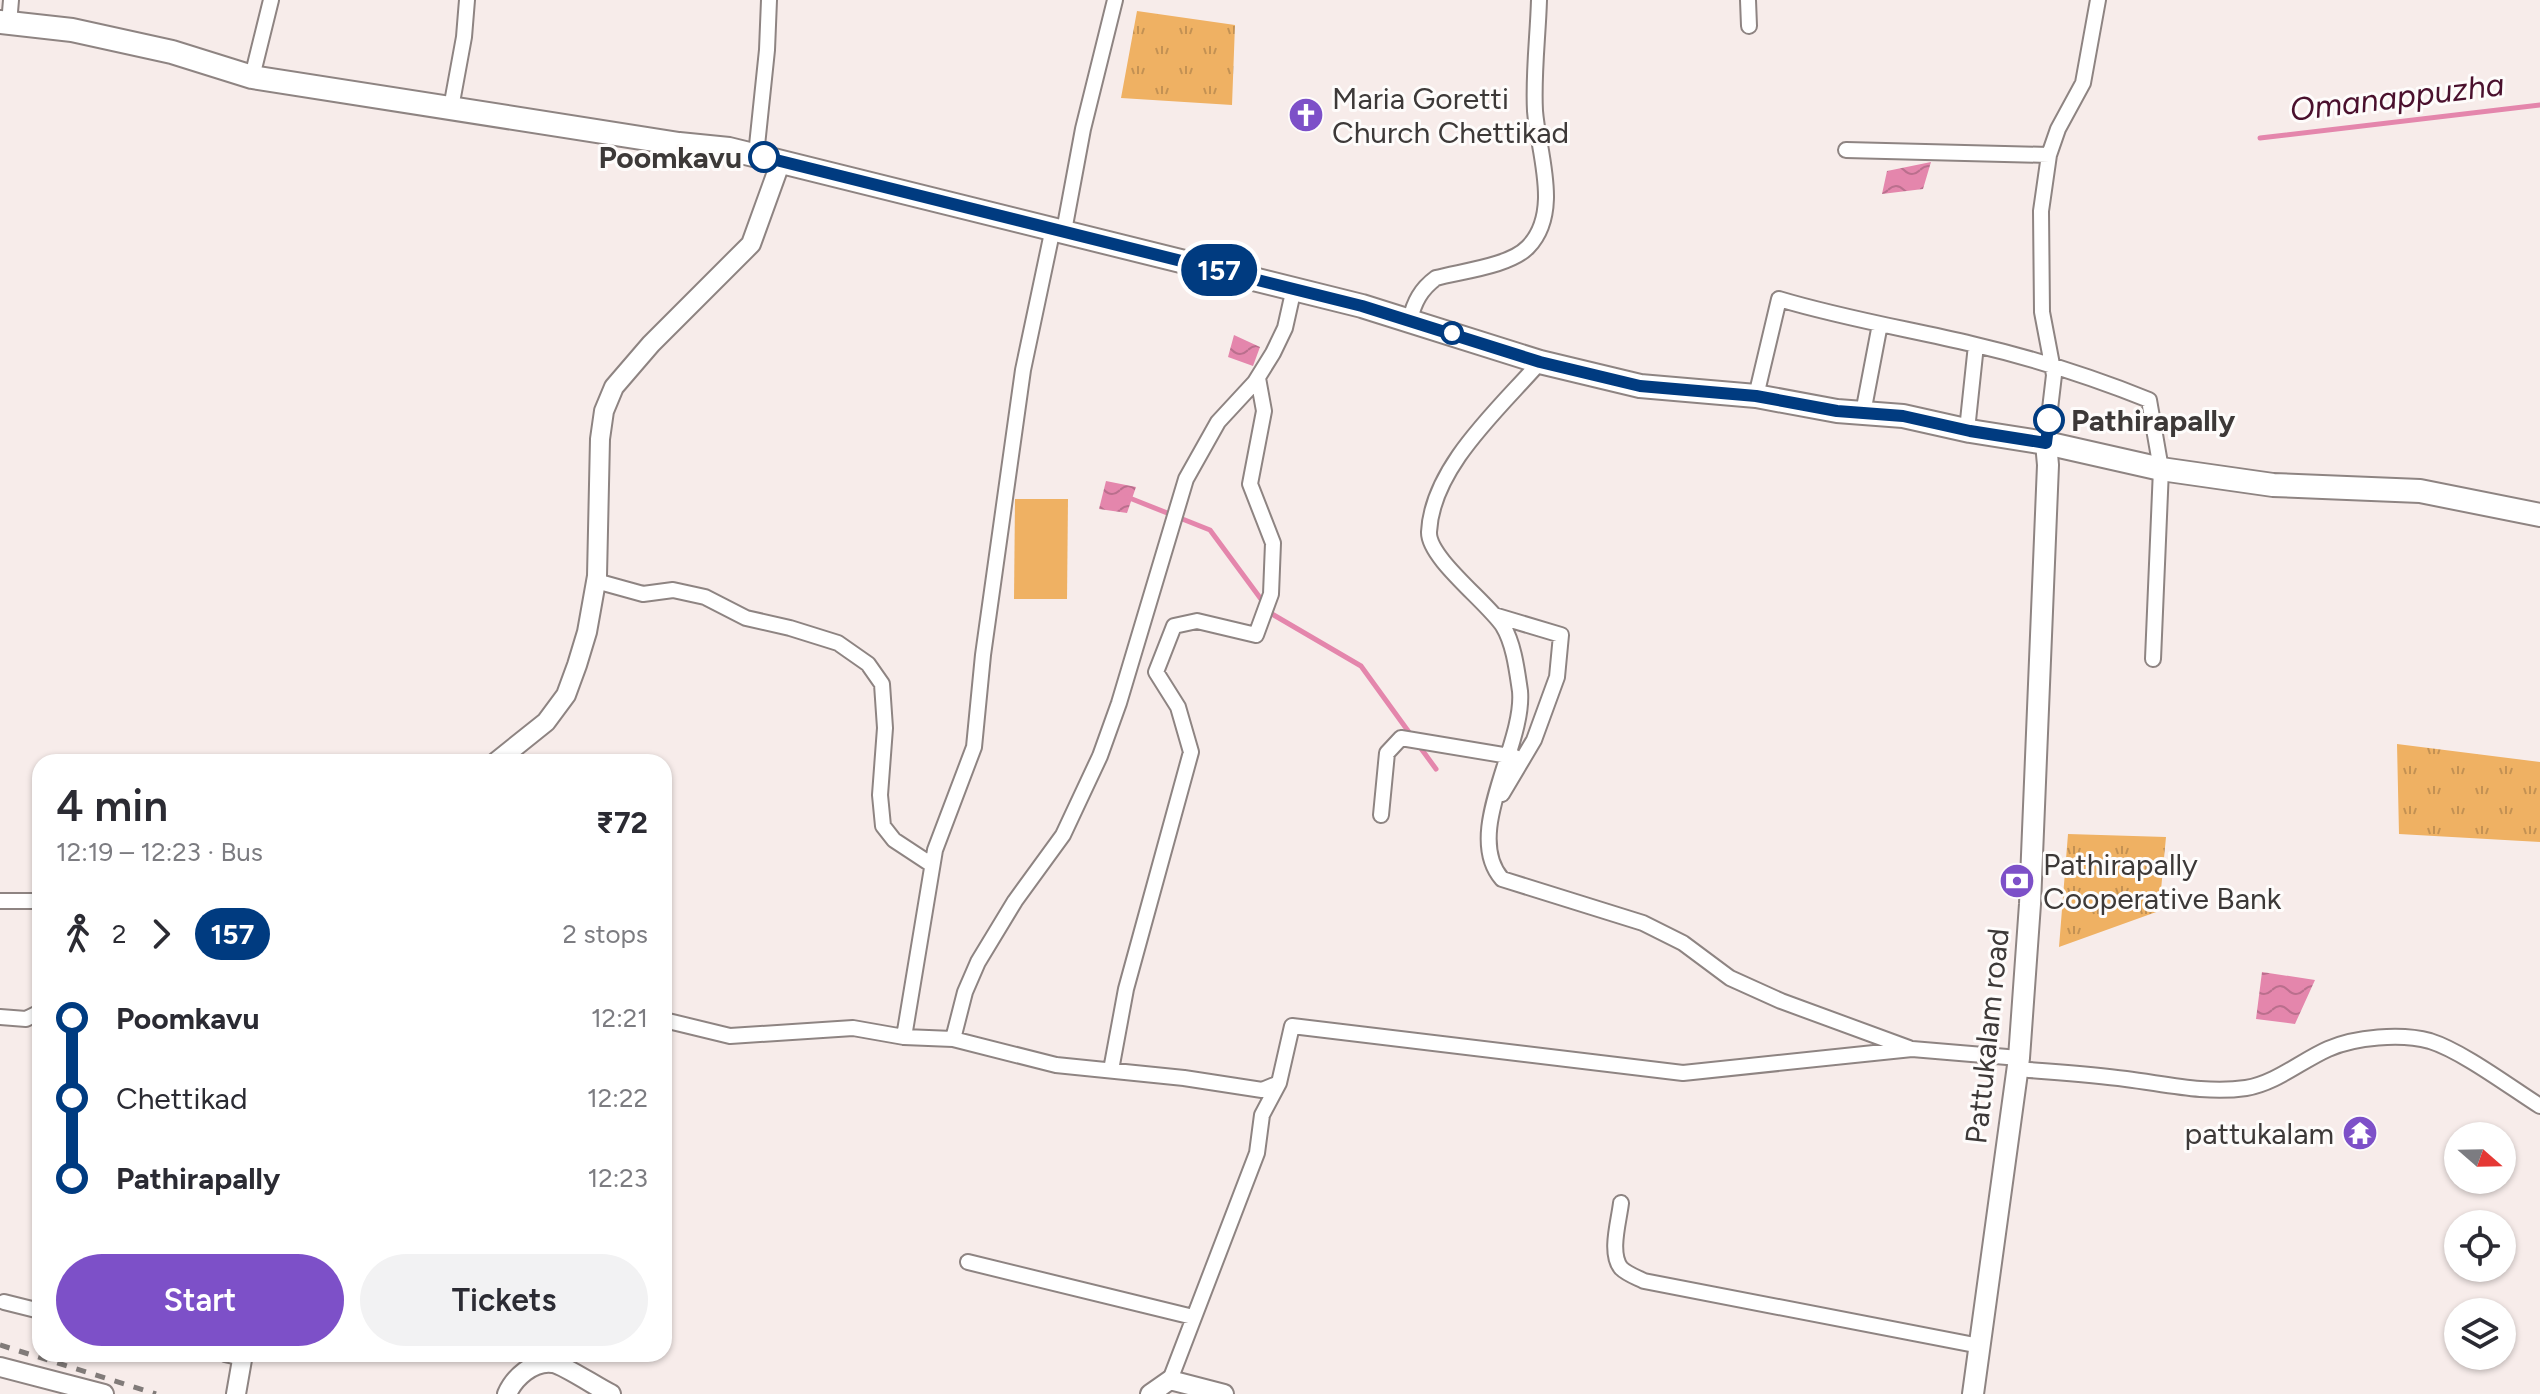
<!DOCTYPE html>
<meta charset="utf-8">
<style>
body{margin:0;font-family:Figtree,sans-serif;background:#f2f2f3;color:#2b2b33;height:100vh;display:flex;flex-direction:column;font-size:30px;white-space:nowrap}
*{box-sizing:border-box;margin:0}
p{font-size:26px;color:#7c7c81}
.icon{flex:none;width:44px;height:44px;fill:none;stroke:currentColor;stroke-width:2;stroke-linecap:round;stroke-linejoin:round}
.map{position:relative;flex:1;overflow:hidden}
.details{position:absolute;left:32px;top:754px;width:640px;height:608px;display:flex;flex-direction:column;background:#fff;border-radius:24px;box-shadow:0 2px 6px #0004}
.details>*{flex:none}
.badge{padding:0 16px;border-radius:26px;font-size:28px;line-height:52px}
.needle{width:52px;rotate:110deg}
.fabs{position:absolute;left:2444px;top:1122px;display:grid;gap:16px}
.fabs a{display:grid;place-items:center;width:72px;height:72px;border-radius:50%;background:#fff;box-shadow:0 2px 6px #0004;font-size:40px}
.map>.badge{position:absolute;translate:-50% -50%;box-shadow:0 0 0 4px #fff}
.legs{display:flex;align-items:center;gap:12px;height:88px;padding:0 24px;font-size:26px}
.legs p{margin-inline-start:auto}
.overview{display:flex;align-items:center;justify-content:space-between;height:136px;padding:0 24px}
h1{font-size:44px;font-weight:600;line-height:60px}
.button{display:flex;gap:16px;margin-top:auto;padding:16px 24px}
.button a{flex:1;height:92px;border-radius:48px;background:#7d50c8;color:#fff;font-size:32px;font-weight:600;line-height:92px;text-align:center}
.button a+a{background:#f2f2f3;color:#2b2b33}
ul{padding:0 24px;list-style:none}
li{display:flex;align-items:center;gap:28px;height:80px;font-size:30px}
li i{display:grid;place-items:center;width:12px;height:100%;margin:0 10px;background:currentColor}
li i::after{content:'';width:20px;height:20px;margin:-10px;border:6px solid;border-radius:50%;background:#fff}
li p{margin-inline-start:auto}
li:first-child i{background:linear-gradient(#0000 50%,currentColor 0)}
li:last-child i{background:linear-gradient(currentColor 50%,#0000 0)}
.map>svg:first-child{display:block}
.grass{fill:url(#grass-tufts)}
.green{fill:#efb163}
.water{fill:url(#water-waves)}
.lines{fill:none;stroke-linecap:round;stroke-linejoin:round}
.stream{stroke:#e486ac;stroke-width:5}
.minor-casing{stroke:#8e8482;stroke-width:18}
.tertiary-casing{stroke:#8e8482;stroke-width:22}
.secondary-casing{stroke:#8e8482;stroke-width:24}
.primary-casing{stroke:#8e8482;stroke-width:26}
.minor{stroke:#fff;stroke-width:14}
.tertiary{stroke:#fff;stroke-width:18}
.secondary{stroke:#fff;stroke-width:20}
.primary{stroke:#fff;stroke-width:22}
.rail{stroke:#817b79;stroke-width:5;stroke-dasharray:10 10;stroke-linecap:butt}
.line-1-casing{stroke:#fff;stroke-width:18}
.line-1{stroke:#003b80;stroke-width:12}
.stop-1-dot{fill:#fff;stroke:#003b80;stroke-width:4}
.labels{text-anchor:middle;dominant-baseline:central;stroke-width:6;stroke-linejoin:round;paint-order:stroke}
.poi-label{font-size:30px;fill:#3d3938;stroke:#fefcfb;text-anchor:start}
.stop-label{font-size:30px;font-weight:bold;fill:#3d3938;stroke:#fefcfb;text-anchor:end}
.street-label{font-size:30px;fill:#3d3938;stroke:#fefcfb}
.water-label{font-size:32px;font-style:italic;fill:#4a102d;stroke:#fefcfb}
</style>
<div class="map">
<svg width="2540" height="1394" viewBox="0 0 2540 1394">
<defs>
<pattern id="grass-tufts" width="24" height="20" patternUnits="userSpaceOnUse" patternTransform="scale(2)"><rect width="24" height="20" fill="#efb163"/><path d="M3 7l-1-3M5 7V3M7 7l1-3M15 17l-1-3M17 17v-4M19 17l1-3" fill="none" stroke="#c39153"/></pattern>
<pattern id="water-waves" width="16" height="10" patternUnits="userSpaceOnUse" patternTransform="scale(2)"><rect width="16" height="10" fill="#e486ac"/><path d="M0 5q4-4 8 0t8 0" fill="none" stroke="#ba6f8d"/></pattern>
</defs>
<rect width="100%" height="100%" fill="#f7ecea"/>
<path class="grass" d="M 1137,11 L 1235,25 L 1232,105 L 1121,98 Z
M 2397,744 L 2540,762 L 2540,842 L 2399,834 Z
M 2068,834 L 2166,837 L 2159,911 L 2059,947 Z"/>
<path class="green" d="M 1015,499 L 1068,499 L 1067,599 L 1014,599 Z"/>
<path class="water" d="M 1931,162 L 1923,189 L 1882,194 L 1887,171 Z
M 1234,335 L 1260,347 L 1253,366 L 1228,357 Z
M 1106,481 L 1136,487 L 1127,513 L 1099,509 Z
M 2262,972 L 2315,980 L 2295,1024 L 2256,1019 Z"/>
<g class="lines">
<path class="stream" d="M 2260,138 L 2540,105
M 1127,497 L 1210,530 L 1272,614 L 1361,666 L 1411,735
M 1417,743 L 1436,769"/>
<defs>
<path id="minor" d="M 1748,0 L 1749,26
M 9,24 L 11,0
M 252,77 L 271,0
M 451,108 L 464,37 L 467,0
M 1846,150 L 2049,155
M 756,155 L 767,50 L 769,0
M 1064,231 L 1083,129 L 1115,0
M 1410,320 C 1414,302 1421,289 1436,278 C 1462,271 1510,266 1528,247 C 1562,212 1538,152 1535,111 C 1533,74 1538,36 1539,0
M 1540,362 C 1500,408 1432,467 1429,532 C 1428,558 1487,602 1503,626 C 1514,644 1517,671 1520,691 C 1525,745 1462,833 1502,879 L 1643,923 L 1683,943 L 1730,978 L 1781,1001 L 1909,1048
M 1756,396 L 1779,299 C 1842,318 1908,329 1972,344 C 2032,358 2092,377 2149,400 L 2161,469 L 2153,659
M 1863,413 L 1880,324
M 1967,430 L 1976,345
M 2046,443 L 2054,375 L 2042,312 L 2041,211 L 2049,155 L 2058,129 L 2083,83 L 2098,0
M 596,581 L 643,594 L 673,590 L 705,597 L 746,618 L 790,628 L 838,643 L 868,664 L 882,684 L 885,728 L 880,795 L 883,826 L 894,840 L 932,865
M 1494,615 L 1561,635 L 1557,677 L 1534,740 L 1502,794
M 1381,815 L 1387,753 L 1401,738 L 1515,757
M 0,901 L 40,901
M 0,1017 L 26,1019 L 40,1012
M 664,1020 L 730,1036 L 853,1028 L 904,1037 L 953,1039 L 1056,1065 L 1184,1078 L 1262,1090 L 1279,1083 L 1292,1026 L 1683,1073 L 1912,1049 L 2019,1058
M 904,1037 L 935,850 L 974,747 L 983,655 L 1023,370 L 1053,228
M 953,1039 L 965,992 L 978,962 L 1015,901 L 1063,835 L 1100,756 L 1119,703 L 1186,479 L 1218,422 L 1255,382 L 1273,353 L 1285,328 L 1294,288
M 2017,1069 C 2053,1072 2090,1074 2126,1079 C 2166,1084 2206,1094 2246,1088 C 2276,1083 2301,1061 2328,1049 C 2355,1037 2401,1033 2430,1041 C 2462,1051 2510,1087 2540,1106
M 1111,1070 L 1126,989 L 1191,752 L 1178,707 L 1156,672 L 1174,626 L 1197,621 L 1256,635 L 1271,594 L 1273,543 L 1250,484 L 1264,411 L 1258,378
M 1621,1203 C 1619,1221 1609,1253 1621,1268 C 1627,1274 1636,1277 1644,1281 L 1980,1346
M 968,1262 L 1193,1317
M 4,1302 L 40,1311
M 225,1354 L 242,1358
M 1170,1380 L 1257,1153 L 1262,1115 L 1279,1083"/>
<path id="tertiary" d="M 496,762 L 546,722 L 566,695 L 577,665 L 587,632 L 597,576 L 600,439 L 604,411 L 614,387 L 651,344 L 751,244 L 781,161
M 0,1367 L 104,1394
M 236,1394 L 243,1354
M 507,1394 C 514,1378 533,1360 553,1363 C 564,1365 598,1388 611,1394
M 1150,1394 L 1170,1380 L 1224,1394"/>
<path id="secondary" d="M 1973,1394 L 2019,1058 L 2030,904 L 2048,465 L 2046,443"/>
<path id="primary" d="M 0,22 L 72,30 L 172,52 L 252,77 L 679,144 L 729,149 L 1362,306 L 1540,362 L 1640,386 L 1756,396 L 1837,411 L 1903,416 L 1970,431 L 2046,443 L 2161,469 L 2273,485 L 2420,491 L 2540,515"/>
</defs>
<use href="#minor" class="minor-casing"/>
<use href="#tertiary" class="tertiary-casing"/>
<use href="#secondary" class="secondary-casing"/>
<use href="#primary" class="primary-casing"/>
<use href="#minor" class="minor"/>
<use href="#tertiary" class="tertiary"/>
<use href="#secondary" class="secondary"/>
<use href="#primary" class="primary"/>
<path class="rail" d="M 0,1345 L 156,1394"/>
</g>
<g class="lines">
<defs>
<path id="line-1" d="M 764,157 L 1362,306 L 1540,362 L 1640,386 L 1756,396 L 1837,411 L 1903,416 L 1970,431 L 2046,443 L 2049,420"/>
</defs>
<use href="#line-1" class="line-1-casing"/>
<use href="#line-1" class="line-1"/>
</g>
<defs>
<symbol id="church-disc" viewBox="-11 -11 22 22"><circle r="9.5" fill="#7d50c8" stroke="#fefcfb"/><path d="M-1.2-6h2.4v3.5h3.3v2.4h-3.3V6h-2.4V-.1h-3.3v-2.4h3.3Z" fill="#fff"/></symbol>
<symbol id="bank-disc" viewBox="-11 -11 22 22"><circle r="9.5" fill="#7d50c8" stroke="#fefcfb"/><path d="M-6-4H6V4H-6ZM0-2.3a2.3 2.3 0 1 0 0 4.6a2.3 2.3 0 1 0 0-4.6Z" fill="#fff"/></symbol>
<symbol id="temple-disc" viewBox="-11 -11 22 22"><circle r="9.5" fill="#7d50c8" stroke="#fefcfb"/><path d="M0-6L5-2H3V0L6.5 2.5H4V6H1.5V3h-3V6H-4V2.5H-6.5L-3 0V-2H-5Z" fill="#fff"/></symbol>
</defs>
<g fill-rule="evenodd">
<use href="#church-disc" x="1286" y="95" width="40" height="40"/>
<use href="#bank-disc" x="1997" y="861" width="40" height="40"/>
<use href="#temple-disc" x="2340" y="1113" width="40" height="40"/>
</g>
<g class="stop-1-dot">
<circle cx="764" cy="157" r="14"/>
<circle cx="1452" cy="333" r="10"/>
<circle cx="2049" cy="420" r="14"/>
</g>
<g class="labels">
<g class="poi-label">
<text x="1332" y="98">Maria Goretti<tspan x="1332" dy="34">Church Chettikad</tspan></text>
<text x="2043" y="864">Pathirapally<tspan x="2043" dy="34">Cooperative Bank</tspan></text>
<text x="2334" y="1133" text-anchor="end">pattukalam</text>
</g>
<g class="stop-label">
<text x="742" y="157">Poomkavu</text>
<text x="2071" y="420" text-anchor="start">Pathirapally</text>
</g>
<g class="street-label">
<text transform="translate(1987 1036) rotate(-84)">Pattukalam road</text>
</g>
<g class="water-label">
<text transform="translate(2397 97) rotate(-7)">Omanappuzha</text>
</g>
</g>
</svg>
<div class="fabs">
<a><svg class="needle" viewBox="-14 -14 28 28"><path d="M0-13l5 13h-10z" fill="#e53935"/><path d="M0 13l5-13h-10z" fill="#7c7c81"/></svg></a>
<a><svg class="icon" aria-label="locate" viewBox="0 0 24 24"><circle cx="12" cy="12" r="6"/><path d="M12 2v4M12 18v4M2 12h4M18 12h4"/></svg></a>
<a><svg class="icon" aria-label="layers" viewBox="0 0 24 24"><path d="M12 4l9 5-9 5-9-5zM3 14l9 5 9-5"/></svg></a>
</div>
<b class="badge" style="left:1219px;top:270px;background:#003b80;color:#fff">157</b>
<section class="details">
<div class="overview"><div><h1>4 min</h1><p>12:19 – 12:23 · Bus</p></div><b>₹72</b></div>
<div class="legs"><svg class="icon" aria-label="walk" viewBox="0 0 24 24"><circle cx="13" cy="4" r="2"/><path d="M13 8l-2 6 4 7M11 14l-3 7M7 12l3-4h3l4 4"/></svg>2<svg class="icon" aria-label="forward" viewBox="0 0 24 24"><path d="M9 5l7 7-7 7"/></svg><b class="badge" style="background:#003b80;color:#fff">157</b><p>2 stops</p></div>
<ul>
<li><i style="color:#003b80"></i><b>Poomkavu</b><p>12:21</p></li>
<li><i style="color:#003b80"></i><span>Chettikad</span><p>12:22</p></li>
<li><i style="color:#003b80"></i><b>Pathirapally</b><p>12:23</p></li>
</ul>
<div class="button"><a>Start</a><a>Tickets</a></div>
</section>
</div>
